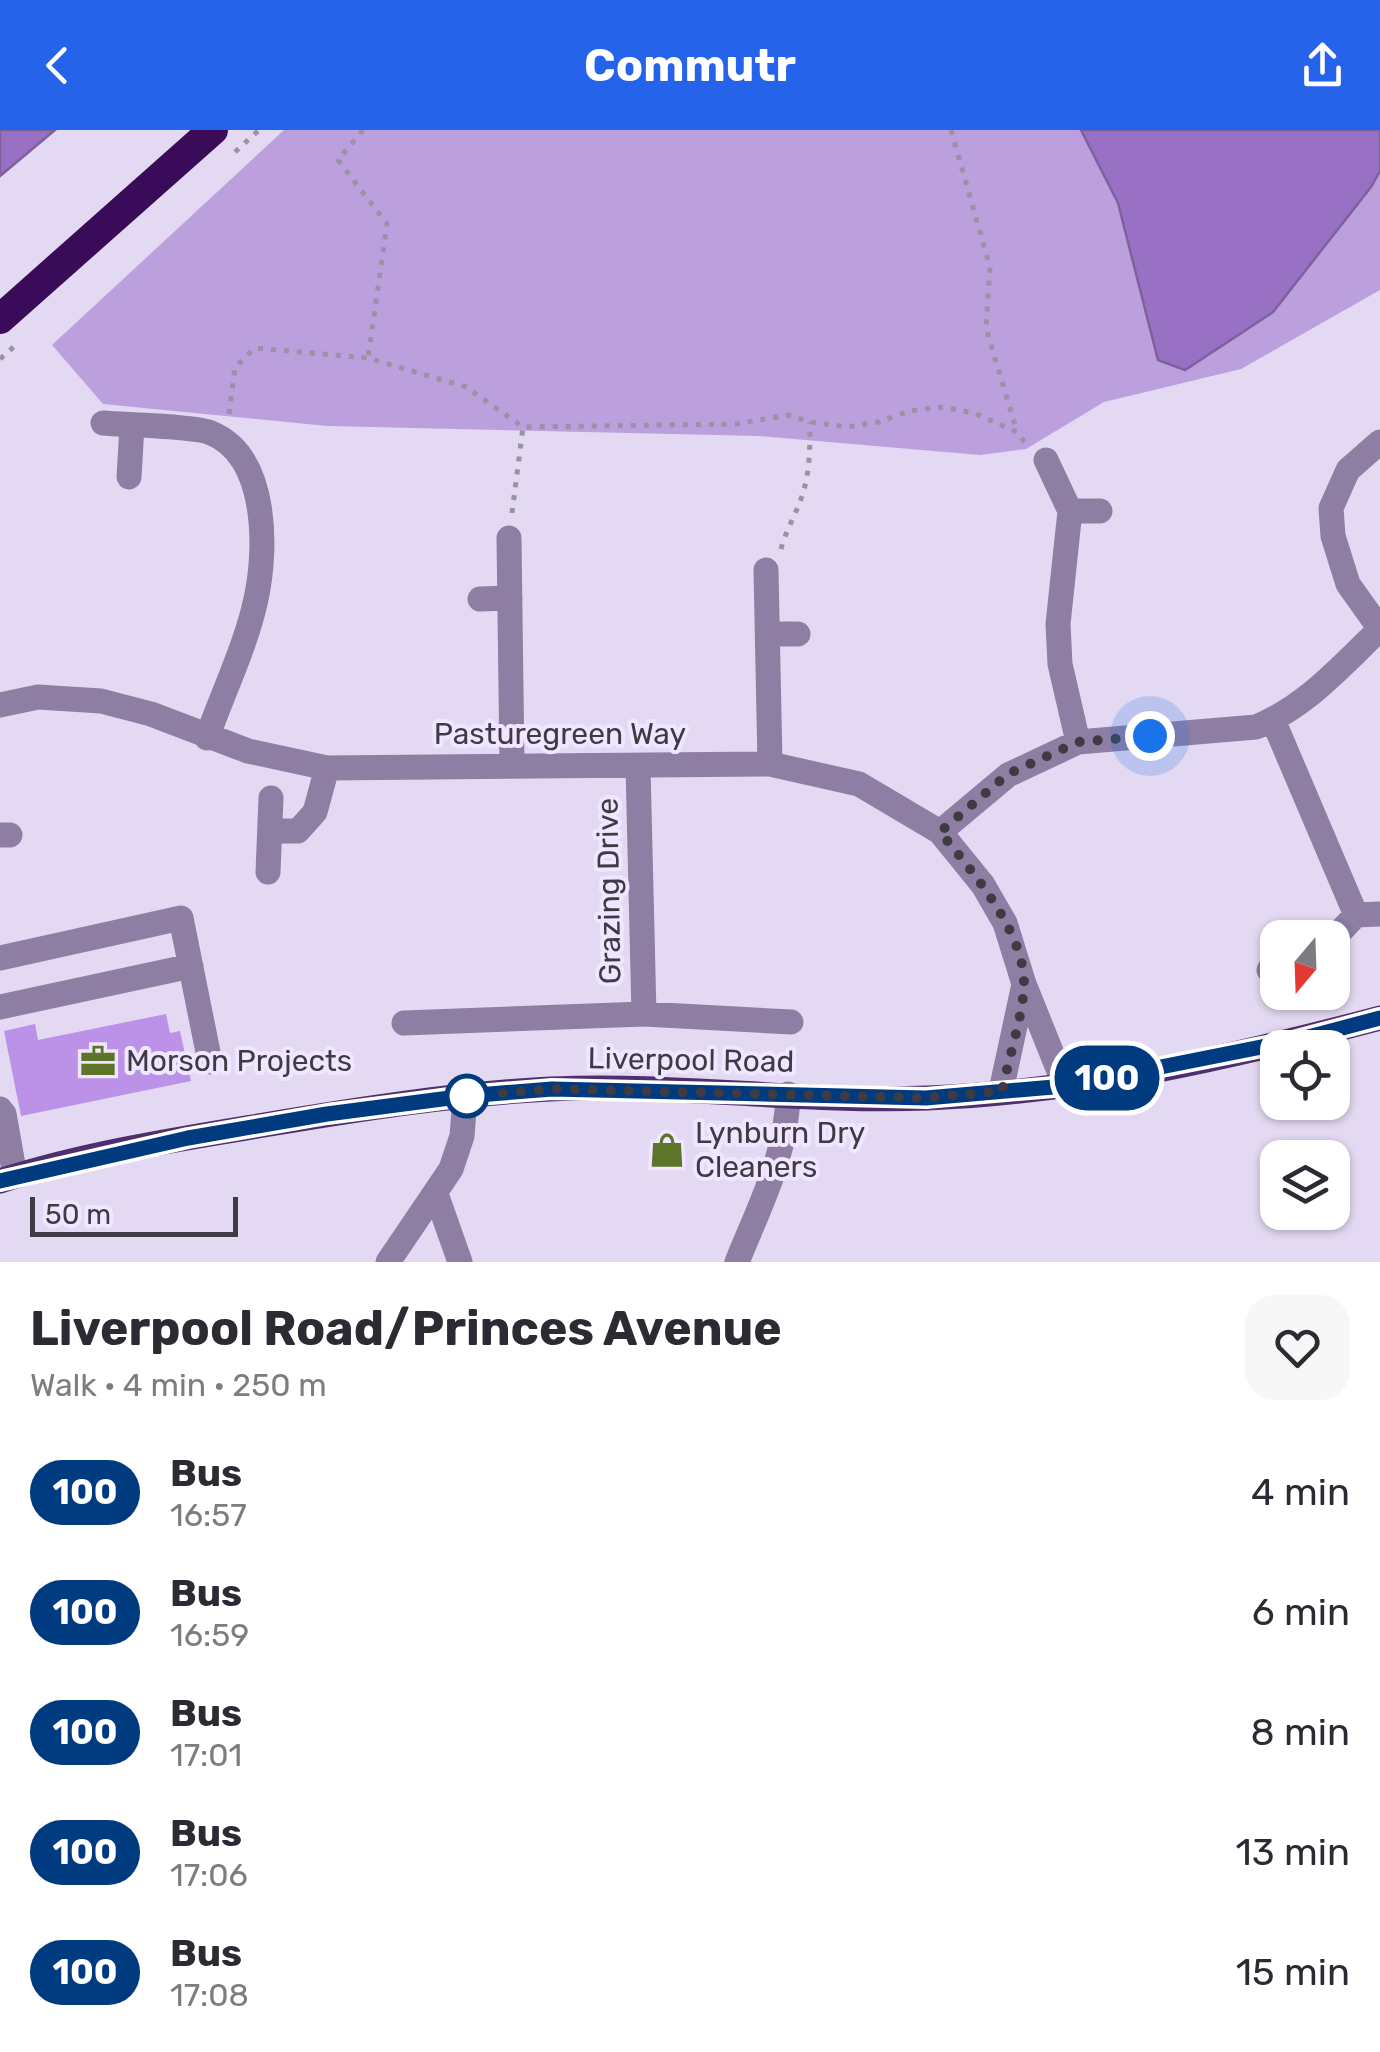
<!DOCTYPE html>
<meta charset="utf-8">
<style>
body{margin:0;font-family:Rubik,sans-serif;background:#f7f7f7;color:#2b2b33;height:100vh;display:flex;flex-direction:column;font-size:38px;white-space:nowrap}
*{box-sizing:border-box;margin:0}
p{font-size:32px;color:#7c7c81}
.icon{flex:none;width:55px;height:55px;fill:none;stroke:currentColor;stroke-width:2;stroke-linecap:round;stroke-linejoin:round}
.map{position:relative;height:1132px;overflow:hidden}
.side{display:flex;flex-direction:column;background:#fff;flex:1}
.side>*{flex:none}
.badge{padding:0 20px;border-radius:32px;font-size:35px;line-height:65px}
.needle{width:65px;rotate:199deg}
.buttons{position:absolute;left:1260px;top:790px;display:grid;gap:20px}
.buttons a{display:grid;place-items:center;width:90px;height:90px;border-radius:20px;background:#fff;box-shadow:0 2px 8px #0004;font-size:50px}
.scale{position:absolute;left:30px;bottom:25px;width:208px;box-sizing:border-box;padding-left:10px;border:5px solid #3f3b44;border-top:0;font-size:28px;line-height:35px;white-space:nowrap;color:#3f3b44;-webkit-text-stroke:8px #f1e6ff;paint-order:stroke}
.you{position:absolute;width:50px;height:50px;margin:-25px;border:8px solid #fff;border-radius:50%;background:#1a73e8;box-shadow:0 0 0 15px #1a73e833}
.map>.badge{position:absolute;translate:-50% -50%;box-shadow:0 0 0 5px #fff}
.round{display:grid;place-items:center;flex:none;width:105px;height:105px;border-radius:30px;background:#f7f7f7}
.head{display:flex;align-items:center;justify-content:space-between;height:170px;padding:0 30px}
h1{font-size:48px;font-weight:700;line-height:75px}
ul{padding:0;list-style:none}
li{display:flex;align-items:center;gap:30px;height:120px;padding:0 30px}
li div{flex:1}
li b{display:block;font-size:38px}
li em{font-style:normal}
li .badge{min-width:110px;font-weight:700;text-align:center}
header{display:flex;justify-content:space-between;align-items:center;height:130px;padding:0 30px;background:#2563eb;color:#fff;font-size:45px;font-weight:700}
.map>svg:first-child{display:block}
.green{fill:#bc9fdd}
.water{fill:#9971c4;stroke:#7e619e;stroke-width:2.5}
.building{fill:#bb92e8}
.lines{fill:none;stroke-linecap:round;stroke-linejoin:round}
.path{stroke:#9a92a4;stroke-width:5;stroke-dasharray:5 8;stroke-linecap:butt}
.minor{stroke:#8f7ea3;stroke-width:25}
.major{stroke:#4f2e6e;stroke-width:25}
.highway{stroke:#390b59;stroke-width:30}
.line-casing{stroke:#fff;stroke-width:22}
.line{stroke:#003b80;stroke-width:15}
.walk{stroke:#3f3b44;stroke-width:10;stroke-dasharray:0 18}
.stop-dot{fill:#fff;stroke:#003b80;stroke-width:5}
.labels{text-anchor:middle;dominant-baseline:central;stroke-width:8;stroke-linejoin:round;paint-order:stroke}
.street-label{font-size:30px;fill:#3f3b44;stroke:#f1e6ff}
.poi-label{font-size:30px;fill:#3f3b44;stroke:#f1e6ff;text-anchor:start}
</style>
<header><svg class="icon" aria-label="back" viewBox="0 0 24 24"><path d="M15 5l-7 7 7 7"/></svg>Commutr<svg class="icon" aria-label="share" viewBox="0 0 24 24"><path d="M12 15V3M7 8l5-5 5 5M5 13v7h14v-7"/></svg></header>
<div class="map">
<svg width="1380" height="1132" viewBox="0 0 1380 1132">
<rect width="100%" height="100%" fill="#e4d9f2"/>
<path class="green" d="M 284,0 L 1380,0 L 1380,160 L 1241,239 L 1104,272 L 1026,319 L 980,325 L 758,306 L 327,296 L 103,274 L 52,215 Z"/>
<path class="water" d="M 0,0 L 55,0 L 0,46 Z
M 1081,0 L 1380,0 L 1380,41 L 1371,57 L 1273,182 L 1185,240 L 1158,230 L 1118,73 Z"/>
<path class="building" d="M 166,884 L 170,903 L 180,901 L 191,951 L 21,986 L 4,901 L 35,894 L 38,910 Z"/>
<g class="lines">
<path class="path" d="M 363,0 L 338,30 L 387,94 L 368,228
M 951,0 L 990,137 L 986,198 L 1017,302
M 235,22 L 259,0
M 0,229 L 17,214
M 229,284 L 235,237 L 255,218 L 368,228 L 466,257 L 523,297 L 736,294 L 788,285 L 810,292 L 847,297 L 879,292 L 909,281 L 943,277 L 974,283 L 1017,302 L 1026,314
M 512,383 L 523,297
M 781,419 C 786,400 796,384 802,366 C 810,343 810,316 810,292"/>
<path class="minor" d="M 103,293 C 125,295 195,296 211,303 C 268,326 267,419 256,469 C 246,516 223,562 207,608
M 1380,312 L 1348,340 L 1331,378 L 1333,406 L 1348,454 L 1380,499
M 1046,330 L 1070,381 L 1058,494 L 1060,534 L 1078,612
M 129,347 L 132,296
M 1070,381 L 1100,381
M 509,408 L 512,635
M 766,440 L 770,634
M 480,469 L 510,468
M 768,504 L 798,504
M 0,575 L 38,567 L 101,571 L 151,584 L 248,621 L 327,638 L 770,634 L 859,654 L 940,702 L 983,755 L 1005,793 L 1024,854 L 1065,956
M 1273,590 L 1356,785 L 1380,784
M 638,637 L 644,884
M 270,701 L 298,701 L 315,682 L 327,638
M 940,702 L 1008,645 L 1078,612 L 1256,597 C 1307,576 1341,536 1380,499
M 0,705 L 10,705
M 268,742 L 271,668
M 1332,810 L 1356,785
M 0,828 L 181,788 L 210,932
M 1269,840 L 1278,838
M 0,877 L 191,836
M 404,893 L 644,884 L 791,892
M 1001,961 L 1024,854
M 0,979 L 4,984 L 15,1046
M 436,1064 L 460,1132
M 388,1132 L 451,1039 L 462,1006 L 465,967
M 737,1132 C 759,1077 787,1025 788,964"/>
<path class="major" d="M 0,1051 C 83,1024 173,1010 258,996 C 354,980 453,964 550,959 C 674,953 804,973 928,968 C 1081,962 1232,927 1380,888"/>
<path class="highway" d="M 0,189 L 213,0"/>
</g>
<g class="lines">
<defs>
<path id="line" d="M 0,1051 L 188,1008 L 327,984 L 465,966 L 552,959 L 926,968 L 1065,956 L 1297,910 L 1380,888"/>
</defs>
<use href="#line" class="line-casing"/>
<use href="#line" class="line"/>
<path class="walk" d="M 467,966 L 552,959 L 926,968 L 1002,961 C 1008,931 1023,885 1024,855 C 1025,802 972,741 940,702 L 1008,644 L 1078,612 L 1150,606"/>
</g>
<defs>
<symbol id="office-bare" viewBox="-9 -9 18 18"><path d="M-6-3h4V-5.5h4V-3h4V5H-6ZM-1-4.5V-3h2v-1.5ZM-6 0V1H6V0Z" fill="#5c7528" stroke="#f1e6ff" stroke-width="2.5" paint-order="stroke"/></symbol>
<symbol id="shop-bare" viewBox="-9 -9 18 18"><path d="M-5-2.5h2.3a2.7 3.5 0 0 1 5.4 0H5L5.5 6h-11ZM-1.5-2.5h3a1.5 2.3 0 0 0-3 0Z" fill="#5c7528" stroke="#f1e6ff" stroke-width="2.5" paint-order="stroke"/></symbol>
</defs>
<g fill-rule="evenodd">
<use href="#office-bare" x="73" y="906" width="50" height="50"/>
<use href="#shop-bare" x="642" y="995" width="50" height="50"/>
</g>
<circle class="stop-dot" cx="467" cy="966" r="20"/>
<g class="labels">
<g class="street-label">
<text x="560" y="604">Pasturegreen Way</text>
<text transform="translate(609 761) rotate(-91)">Grazing Drive</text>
<text transform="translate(691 930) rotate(1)">Liverpool Road</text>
</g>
<g class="poi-label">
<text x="126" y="931">Morson Projects</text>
<text x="695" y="1003">Lynburn Dry<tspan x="695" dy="34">Cleaners</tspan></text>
</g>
</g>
</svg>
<div class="buttons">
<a><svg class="needle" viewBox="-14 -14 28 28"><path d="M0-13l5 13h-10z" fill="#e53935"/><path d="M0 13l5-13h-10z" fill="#7c7c81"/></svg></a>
<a><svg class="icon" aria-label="locate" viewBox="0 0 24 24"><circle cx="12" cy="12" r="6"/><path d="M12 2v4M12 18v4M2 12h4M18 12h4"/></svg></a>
<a><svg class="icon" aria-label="layers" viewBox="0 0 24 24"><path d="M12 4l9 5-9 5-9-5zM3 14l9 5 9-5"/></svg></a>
</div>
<div class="scale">50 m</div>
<div class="you" style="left:1150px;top:606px"></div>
<b class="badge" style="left:1107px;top:948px;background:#003b80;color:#fff">100</b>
</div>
<section class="side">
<div class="head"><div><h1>Liverpool Road/Princes Avenue</h1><p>Walk · 4 min · 250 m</p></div><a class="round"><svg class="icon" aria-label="heart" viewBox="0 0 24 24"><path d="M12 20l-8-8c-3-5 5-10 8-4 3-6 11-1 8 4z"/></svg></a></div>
<ul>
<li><span class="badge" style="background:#003b80;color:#fff">100</span><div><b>Bus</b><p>16:57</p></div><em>4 min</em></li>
<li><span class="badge" style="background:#003b80;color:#fff">100</span><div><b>Bus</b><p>16:59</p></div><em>6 min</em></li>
<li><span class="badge" style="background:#003b80;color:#fff">100</span><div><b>Bus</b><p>17:01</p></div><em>8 min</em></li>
<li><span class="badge" style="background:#003b80;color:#fff">100</span><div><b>Bus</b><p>17:06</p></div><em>13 min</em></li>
<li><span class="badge" style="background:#003b80;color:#fff">100</span><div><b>Bus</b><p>17:08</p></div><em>15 min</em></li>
</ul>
</section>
